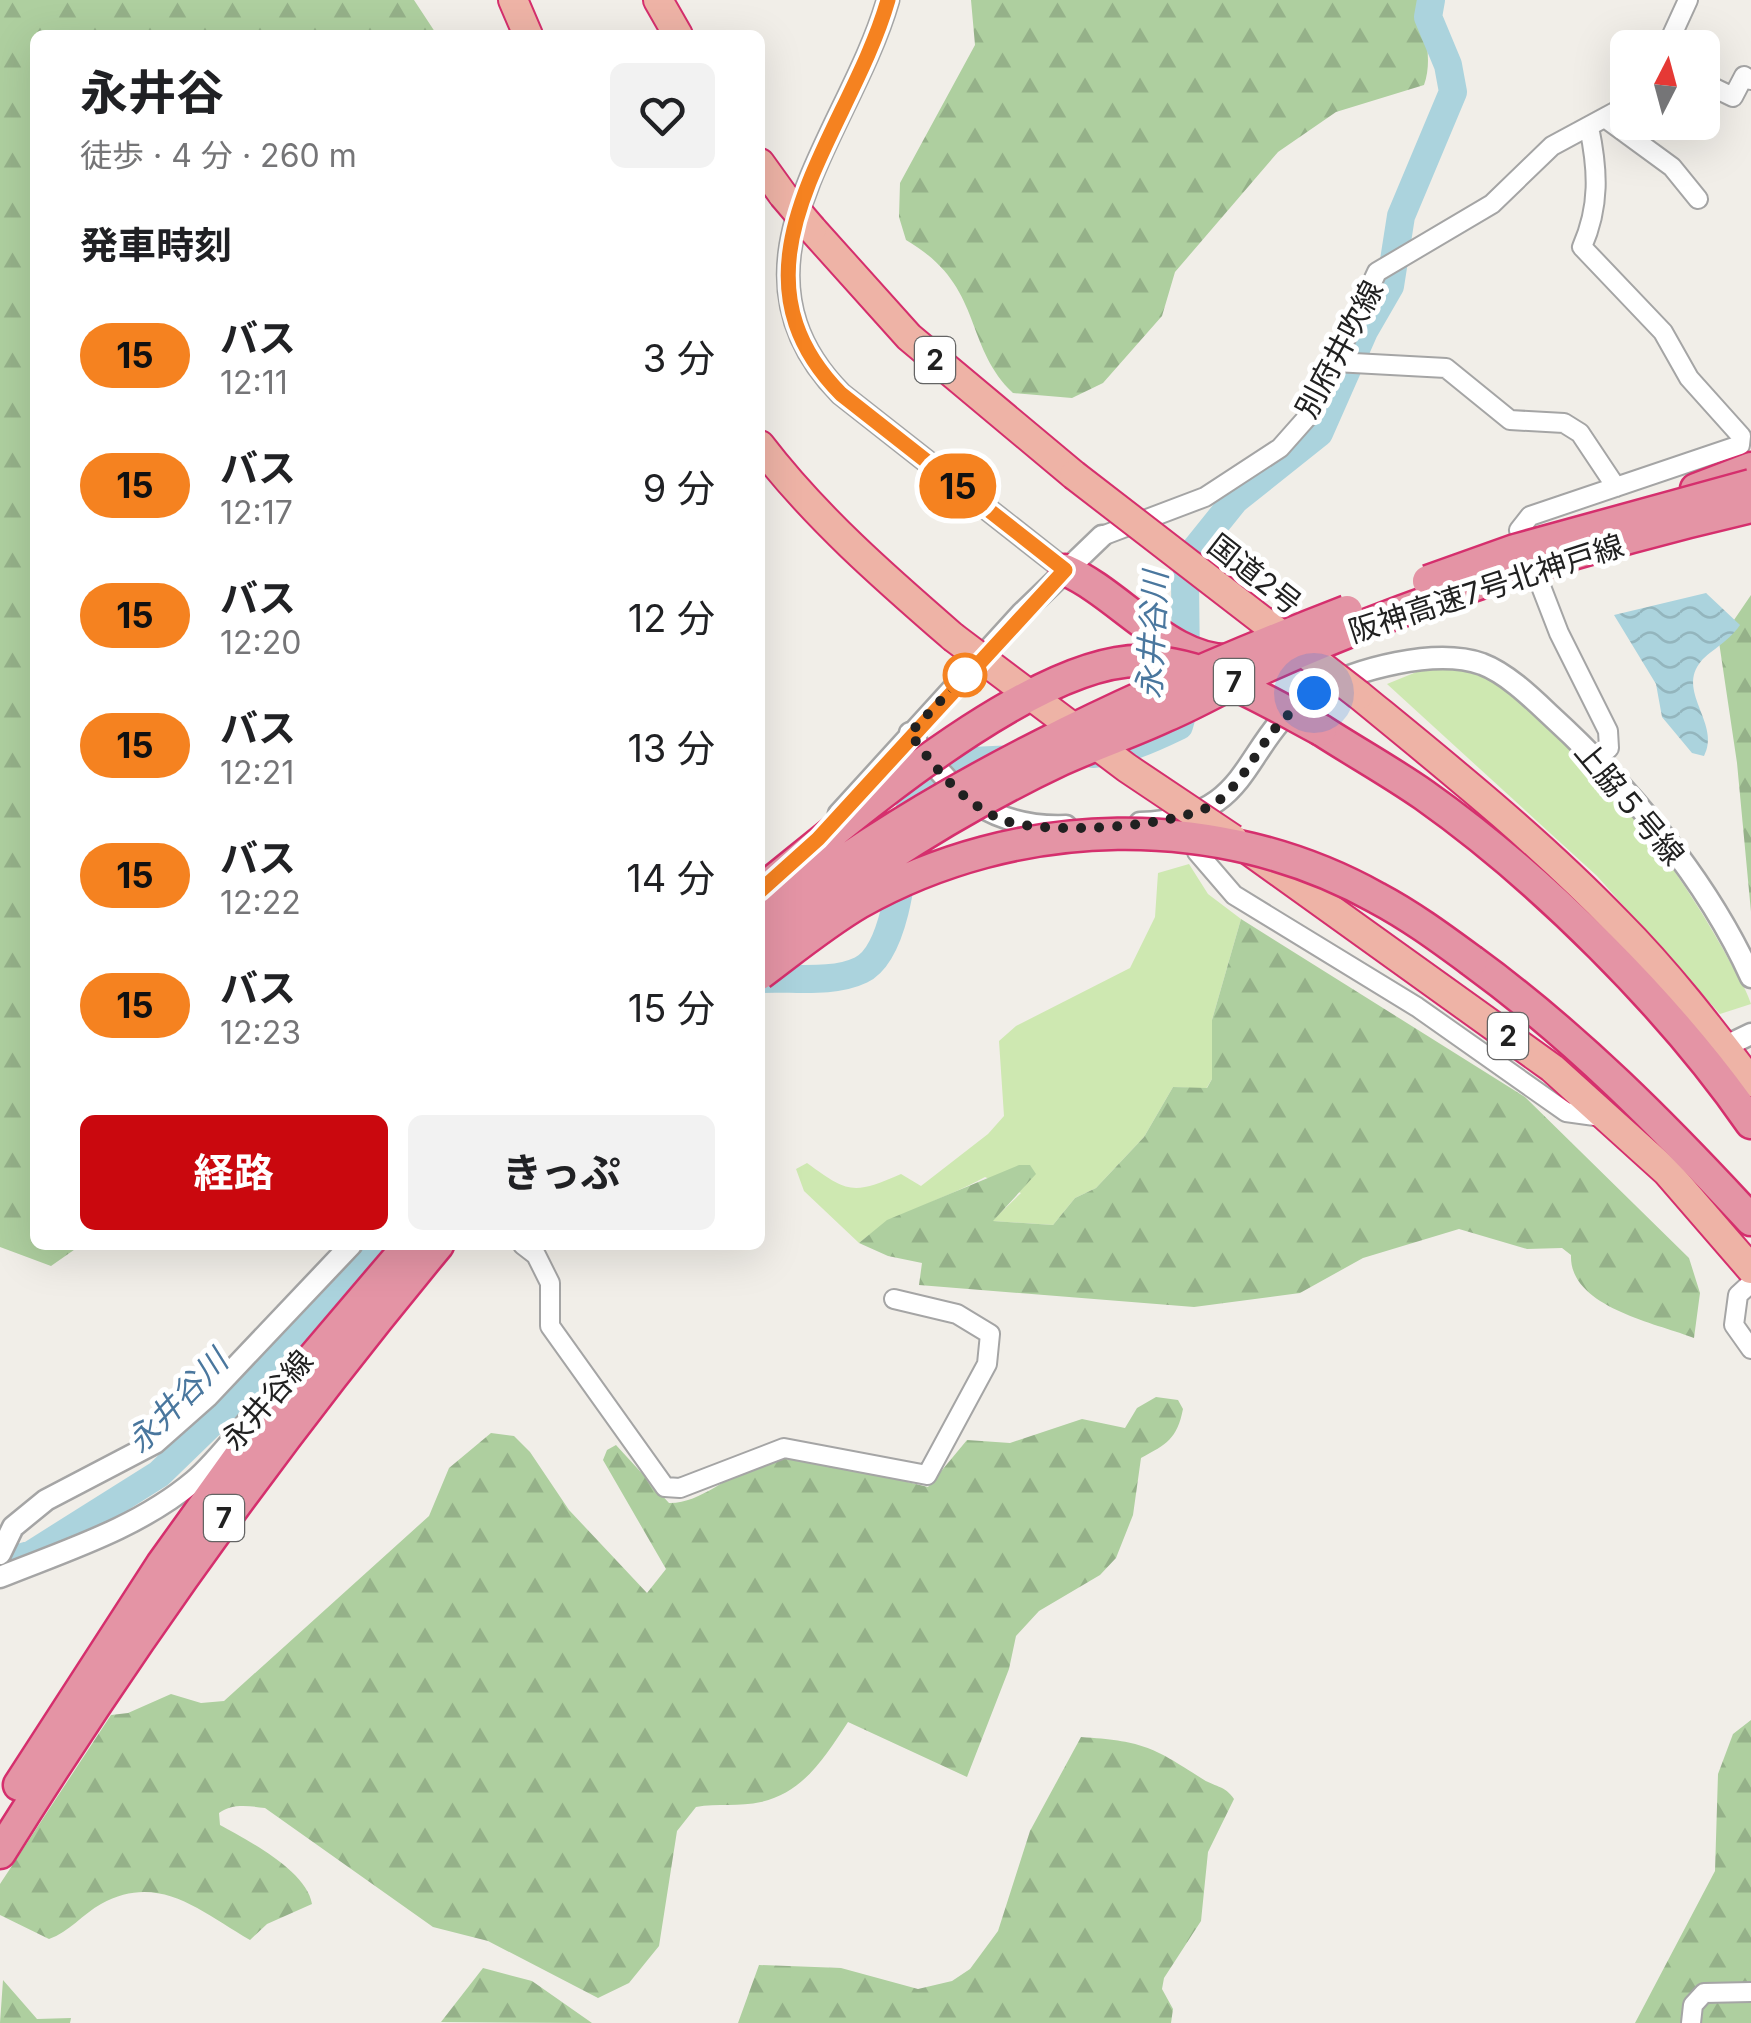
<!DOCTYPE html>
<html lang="ja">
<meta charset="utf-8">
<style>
body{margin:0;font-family:Inter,"Noto Sans JP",sans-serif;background:#f2f2f2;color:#202124;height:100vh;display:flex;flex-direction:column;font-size:38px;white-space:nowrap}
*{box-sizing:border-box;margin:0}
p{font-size:32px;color:#757577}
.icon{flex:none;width:55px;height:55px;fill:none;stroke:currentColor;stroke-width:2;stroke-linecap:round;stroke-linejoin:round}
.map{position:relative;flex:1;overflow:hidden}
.details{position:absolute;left:30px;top:30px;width:735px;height:1220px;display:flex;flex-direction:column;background:#fff;border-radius:15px;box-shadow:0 10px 40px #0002}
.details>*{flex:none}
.badge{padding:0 20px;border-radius:32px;font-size:35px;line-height:65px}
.needle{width:65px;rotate:6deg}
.controls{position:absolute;left:1610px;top:30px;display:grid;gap:20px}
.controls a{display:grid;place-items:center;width:110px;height:110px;border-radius:15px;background:#fff;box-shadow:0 10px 40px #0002;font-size:50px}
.you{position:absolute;width:50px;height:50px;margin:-25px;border:8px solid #fff;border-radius:50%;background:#1a73e8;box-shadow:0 0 0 15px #1a73e833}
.map>.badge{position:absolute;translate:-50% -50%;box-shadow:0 0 0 5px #fff}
h2{padding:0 50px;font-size:38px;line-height:90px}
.round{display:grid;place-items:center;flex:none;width:105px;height:105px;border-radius:15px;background:#f2f2f2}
.overview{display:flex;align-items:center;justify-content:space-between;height:170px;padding:0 50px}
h1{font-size:48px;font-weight:700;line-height:75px}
.action{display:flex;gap:20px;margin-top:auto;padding:20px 50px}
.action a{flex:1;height:115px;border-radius:15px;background:#ca080e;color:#fff;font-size:40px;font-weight:700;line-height:115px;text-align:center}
.action a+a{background:#f2f2f2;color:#202124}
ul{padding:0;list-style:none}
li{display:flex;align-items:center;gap:30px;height:130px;padding:0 50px}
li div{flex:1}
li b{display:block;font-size:38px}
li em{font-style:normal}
li .badge{min-width:110px;font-weight:700;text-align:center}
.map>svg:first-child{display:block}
.grass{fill:#cee8b1}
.forest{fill:url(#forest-firs)}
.water{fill:url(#water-waves)}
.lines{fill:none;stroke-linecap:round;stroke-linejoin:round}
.river{stroke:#abd3dd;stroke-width:28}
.minor-casing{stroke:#a5a5a5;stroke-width:22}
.tertiary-casing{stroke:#a5a5a5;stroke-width:25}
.trunk-casing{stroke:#d52f6d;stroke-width:32}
.motorway-casing{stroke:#d52f6d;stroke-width:35}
.minor{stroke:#fff;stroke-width:18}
.tertiary{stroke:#fff;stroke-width:20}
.trunk{stroke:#eeb3a6;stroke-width:28}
.motorway{stroke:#e494a5;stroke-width:30}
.trunk-bridge-casing{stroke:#d52f6d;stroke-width:32;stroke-linecap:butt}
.motorway-bridge-casing{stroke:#d52f6d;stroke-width:35;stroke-linecap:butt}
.trunk-bridge{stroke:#eeb3a6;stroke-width:28}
.motorway-bridge{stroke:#e494a5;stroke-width:30}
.line-casing{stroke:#fff;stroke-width:22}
.line{stroke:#f58220;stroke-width:15}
.walk{stroke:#212121;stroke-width:10;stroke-dasharray:0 18}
.stop-dot{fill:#fff;stroke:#f58220;stroke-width:5}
.labels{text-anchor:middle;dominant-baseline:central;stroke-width:10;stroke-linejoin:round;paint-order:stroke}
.shield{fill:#fff;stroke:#646464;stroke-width:2.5}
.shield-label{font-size:28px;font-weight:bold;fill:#212121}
.street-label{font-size:30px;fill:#212121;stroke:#fff}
.water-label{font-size:32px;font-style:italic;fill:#4a779e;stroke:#fff}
</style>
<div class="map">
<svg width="1751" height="2023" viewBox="0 0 1751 2023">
<defs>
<pattern id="forest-firs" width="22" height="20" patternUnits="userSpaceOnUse" patternTransform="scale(2.5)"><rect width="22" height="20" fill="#aecf9f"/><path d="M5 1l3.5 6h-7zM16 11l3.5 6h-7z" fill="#95b189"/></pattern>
<pattern id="water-waves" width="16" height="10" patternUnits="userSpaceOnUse" patternTransform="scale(2.5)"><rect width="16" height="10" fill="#abd3dd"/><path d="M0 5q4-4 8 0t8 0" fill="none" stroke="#93b5bd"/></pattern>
</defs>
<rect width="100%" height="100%" fill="#f1eee8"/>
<path class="grass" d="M 1436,664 C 1456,667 1477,669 1495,681 C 1585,743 1670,854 1723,949 C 1732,967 1745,985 1751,1004 L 1720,1014 L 1597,876 L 1387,684 Z
M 1189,864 L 1208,894 L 1241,919 L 1212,1020 L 1212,1079 L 1206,1089 L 1173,1087 L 1144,1137 L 1096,1188 L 1075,1198 L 1053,1225 L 992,1221 L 1021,1193 L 985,1177 C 943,1200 896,1212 859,1243 L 804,1191 L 796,1169 L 807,1163 C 848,1193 853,1195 901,1174 L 921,1186 L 988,1134 L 1004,1116 L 999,1041 L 1016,1026 L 1130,968 L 1155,917 L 1158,873 Z"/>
<path class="forest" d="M 0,0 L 414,0 L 437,35 L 35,35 L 35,1245 L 81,1245 L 51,1266 L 0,1247 Z
M 971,0 L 1422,0 C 1422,30 1434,57 1424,85 L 1336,112 L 1278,152 L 1175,272 L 1162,316 L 1103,383 L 1072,398 L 1013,393 C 962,344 985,286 906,240 L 899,217 L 900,183 L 975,45 Z
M 1751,595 L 1751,912 L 1737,763 L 1719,642 Z
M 1241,919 L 1525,1097 L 1689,1258 L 1700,1293 L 1694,1338 C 1656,1323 1569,1307 1571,1255 L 1562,1248 L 1527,1249 L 1459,1229 L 1363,1258 L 1300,1293 L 1194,1307 L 919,1285 L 922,1263 L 888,1256 L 859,1243 L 887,1220 L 1019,1165 L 1030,1165 L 1036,1174 L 993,1221 L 1053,1225 L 1075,1198 L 1096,1188 L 1144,1137 L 1173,1087 L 1207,1088 L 1212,1079 L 1212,1020 Z
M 1156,1397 L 1178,1400 L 1183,1409 C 1177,1439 1167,1444 1141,1458 L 1133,1515 L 1116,1558 L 1100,1575 L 1039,1611 L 1016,1636 L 1009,1669 L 967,1777 L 848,1722 C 825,1757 804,1792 761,1802 C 740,1807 717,1803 696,1807 L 677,1831 L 659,1946 L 629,1983 L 598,1998 L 488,1941 L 433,1927 L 265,1808 C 249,1806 232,1803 219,1813 L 220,1825 C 247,1840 307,1871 312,1904 L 267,1924 L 250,1940 C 200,1911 159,1872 101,1904 C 83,1914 69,1932 49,1939 L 0,1915 L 0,1884 L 111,1715 L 128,1713 L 171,1694 L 201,1703 L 224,1701 L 429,1516 L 449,1468 L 491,1433 L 514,1436 L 530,1452 L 569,1510 L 647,1593 L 666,1569 L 603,1460 L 607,1450 L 616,1445 L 669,1503 C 709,1504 743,1456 797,1455 L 928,1487 L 967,1440 L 1010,1443 L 1082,1419 L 1125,1428 L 1137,1408 Z
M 1751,1720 L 1751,2023 L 1635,2023 L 1715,1871 L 1718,1774 L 1733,1734 Z
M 1081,1737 C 1140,1741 1152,1746 1201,1778 C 1214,1787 1225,1785 1234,1799 L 1208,1852 L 1201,1921 L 1164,1978 L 1162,1989 L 1173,2009 L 1171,2023 L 738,2023 L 759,1965 L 841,1968 L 918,1989 L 952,1981 L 970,1969 L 998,1931 L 1030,1831 Z
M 483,1968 L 532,1981 L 592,2023 L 441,2022 Z
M 3,1980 L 37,2019 L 71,2018 L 70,2023 L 0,2023 Z"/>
<path class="water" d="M 1706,593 L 1740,625 C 1727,644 1708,651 1699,664 C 1678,693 1721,725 1704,756 L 1692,753 L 1662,717 L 1656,684 L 1614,615 Z"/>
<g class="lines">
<path class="river" d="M 1186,669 L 1185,580 L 1194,551 L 1235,500 L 1319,433 L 1364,331 L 1390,286 L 1401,216 L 1453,92 L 1448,65 L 1428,17 L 1431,0
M 1093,754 C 1126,751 1150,740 1179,726 L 1183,712
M 760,979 C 791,977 832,984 861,970 C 903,950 905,830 913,787 L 950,762 L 1015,759
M 0,1564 L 32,1554 L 159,1474 L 224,1411 L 374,1245"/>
<defs>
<path id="minor" d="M 1666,48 L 1688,0
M 1702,82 L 1733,97 L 1744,76 L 1751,80
M 1605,118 L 1672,167 L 1698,199
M 1335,362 L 1446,368 L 1510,420 L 1564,423 L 1580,433 L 1616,487
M 1102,536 L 1205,497 L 1280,448 L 1311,413 L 1377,272 L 1492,204 L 1552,146 L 1628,105
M 1528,552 L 1519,530 L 1530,516 L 1740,445 L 1741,436 L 1689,378 L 1663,332 L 1582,247 C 1600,206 1598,170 1589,127
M 1535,571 L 1559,633 L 1608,731 L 1609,748 L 1598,758
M 1193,834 L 1197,852 L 1234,895 L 1417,1007 L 1566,1112 L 1602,1117
M 523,1245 L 536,1255 L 550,1283 L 550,1326 L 665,1487 L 680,1488 L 784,1448 L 927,1475 L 987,1364 L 990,1334 L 957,1314 L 894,1299
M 1751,1283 L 1738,1295 L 1734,1325 L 1751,1349
M 1691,2023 L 1693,2005 L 1704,1993 L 1751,1992"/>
<path id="tertiary" d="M 888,0 C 849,135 715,266 841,394 L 1065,570
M 910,733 C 950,792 991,829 1066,826
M 839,814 L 1022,613 L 1102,536
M 1140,823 C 1259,819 1239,738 1314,693 C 1356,668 1436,648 1482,664 C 1506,673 1530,696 1549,714 C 1629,787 1706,878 1751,977
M 1724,1047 L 1751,1034
M 0,1554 L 13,1527 L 46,1500 L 155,1443 L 207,1397 L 351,1245
M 0,1577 C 67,1550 138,1528 194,1481 C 215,1463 233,1439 251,1418"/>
<path id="trunk" d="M 513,0 L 528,35
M 658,0 L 678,35
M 760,163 L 783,195
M 812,229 L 909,337 L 1074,475
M 760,445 C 815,517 885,578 953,637
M 1359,695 C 1448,768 1538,840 1618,923 C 1667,972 1709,1027 1751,1082
M 1251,852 L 1552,1068 L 1667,1172 L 1751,1269"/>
<path id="motorway" d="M 1696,489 L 1751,468
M 1065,570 C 1121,594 1171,665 1235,660
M 1321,730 C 1355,752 1391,772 1424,795 C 1540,877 1670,1006 1751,1123
M 1472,961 C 1575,1036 1665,1127 1751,1220
M 19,1785 L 162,1564 L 294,1380 L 409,1245
M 0,1853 C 133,1640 278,1438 438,1245"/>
</defs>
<use href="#minor" class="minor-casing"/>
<use href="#tertiary" class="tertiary-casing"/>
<use href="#trunk" class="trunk-casing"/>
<use href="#motorway" class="motorway-casing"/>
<use href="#minor" class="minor"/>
<use href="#tertiary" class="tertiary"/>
<use href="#trunk" class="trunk"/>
<use href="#motorway" class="motorway"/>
<defs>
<path id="trunk-bridge" d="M 783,195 L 812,229
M 1074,475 L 1359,695
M 953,637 L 1127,768 L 1233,839"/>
<path id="motorway-bridge" d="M 1428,581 L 1515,550 L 1751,485
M 760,891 C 846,823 1036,655 1146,661 C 1209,664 1266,701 1321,730
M 760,923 C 926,788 1148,688 1347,611
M 760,951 C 851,877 955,810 1061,760 C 1096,744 1132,732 1166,716 C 1201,701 1234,681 1268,666 C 1422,597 1587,545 1751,507
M 760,974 C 792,950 825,923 859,903 C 1017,814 1218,809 1377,898 C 1411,916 1442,939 1472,961"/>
</defs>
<use href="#trunk-bridge" class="trunk-bridge-casing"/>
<use href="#motorway-bridge" class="motorway-bridge-casing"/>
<use href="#trunk-bridge" class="trunk-bridge"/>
<use href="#motorway-bridge" class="motorway-bridge"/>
</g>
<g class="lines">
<defs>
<path id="line" d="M 760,891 L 818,839 L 1065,570 L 841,394 C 715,266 849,136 888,0"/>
</defs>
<use href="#line" class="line-casing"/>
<use href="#line" class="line"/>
<path class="walk" d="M 965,675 L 910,733 C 933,766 960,800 998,818 C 1036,837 1183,828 1217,802 C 1245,780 1256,750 1279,724 C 1289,713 1303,703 1314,693"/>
</g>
<circle class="stop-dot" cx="965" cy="675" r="20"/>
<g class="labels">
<g class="shield">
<rect x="915" y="337" width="40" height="46" rx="8"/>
<rect x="1214" y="659" width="40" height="46" rx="8"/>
<rect x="1488" y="1013" width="40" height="46" rx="8"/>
<rect x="204" y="1495" width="40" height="46" rx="8"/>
</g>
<g class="shield-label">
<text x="935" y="360">2</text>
<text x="1234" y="682">7</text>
<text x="1508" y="1036">2</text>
<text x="224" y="1518">7</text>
</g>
<g class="street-label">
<text transform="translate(1339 349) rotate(-62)">別府井吹線</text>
<text transform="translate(1255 574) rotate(38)">国道2号</text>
<text transform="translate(1486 588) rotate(-18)">阪神高速7号北神戸線</text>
<text transform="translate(1630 803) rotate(50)">上脇５号線</text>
<text transform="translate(267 1400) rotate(-49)">永井谷線</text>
</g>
<g class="water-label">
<text transform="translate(1152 635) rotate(-87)">永井谷川</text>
<text transform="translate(177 1401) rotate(-46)">永井谷川</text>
</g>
</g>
</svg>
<div class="controls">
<a><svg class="needle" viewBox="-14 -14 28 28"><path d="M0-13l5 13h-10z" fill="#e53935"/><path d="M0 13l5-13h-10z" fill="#757577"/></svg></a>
</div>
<div class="you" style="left:1314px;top:693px"></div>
<b class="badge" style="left:958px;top:486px;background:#f58220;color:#111">15</b>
<section class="details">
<div class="overview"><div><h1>永井谷</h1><p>徒歩 · 4 分 · 260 m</p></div><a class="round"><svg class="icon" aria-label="heart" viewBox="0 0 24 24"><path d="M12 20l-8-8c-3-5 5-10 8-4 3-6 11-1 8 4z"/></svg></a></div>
<h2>発車時刻</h2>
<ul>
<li><span class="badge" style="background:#f58220;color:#111">15</span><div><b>バス</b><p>12:11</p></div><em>3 分</em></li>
<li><span class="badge" style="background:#f58220;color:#111">15</span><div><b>バス</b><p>12:17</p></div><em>9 分</em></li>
<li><span class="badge" style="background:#f58220;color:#111">15</span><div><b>バス</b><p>12:20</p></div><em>12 分</em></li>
<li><span class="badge" style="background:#f58220;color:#111">15</span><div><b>バス</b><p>12:21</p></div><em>13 分</em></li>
<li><span class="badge" style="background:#f58220;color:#111">15</span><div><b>バス</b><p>12:22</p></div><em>14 分</em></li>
<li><span class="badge" style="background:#f58220;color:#111">15</span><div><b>バス</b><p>12:23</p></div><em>15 分</em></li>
</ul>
<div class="action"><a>経路</a><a>きっぷ</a></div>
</section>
</div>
